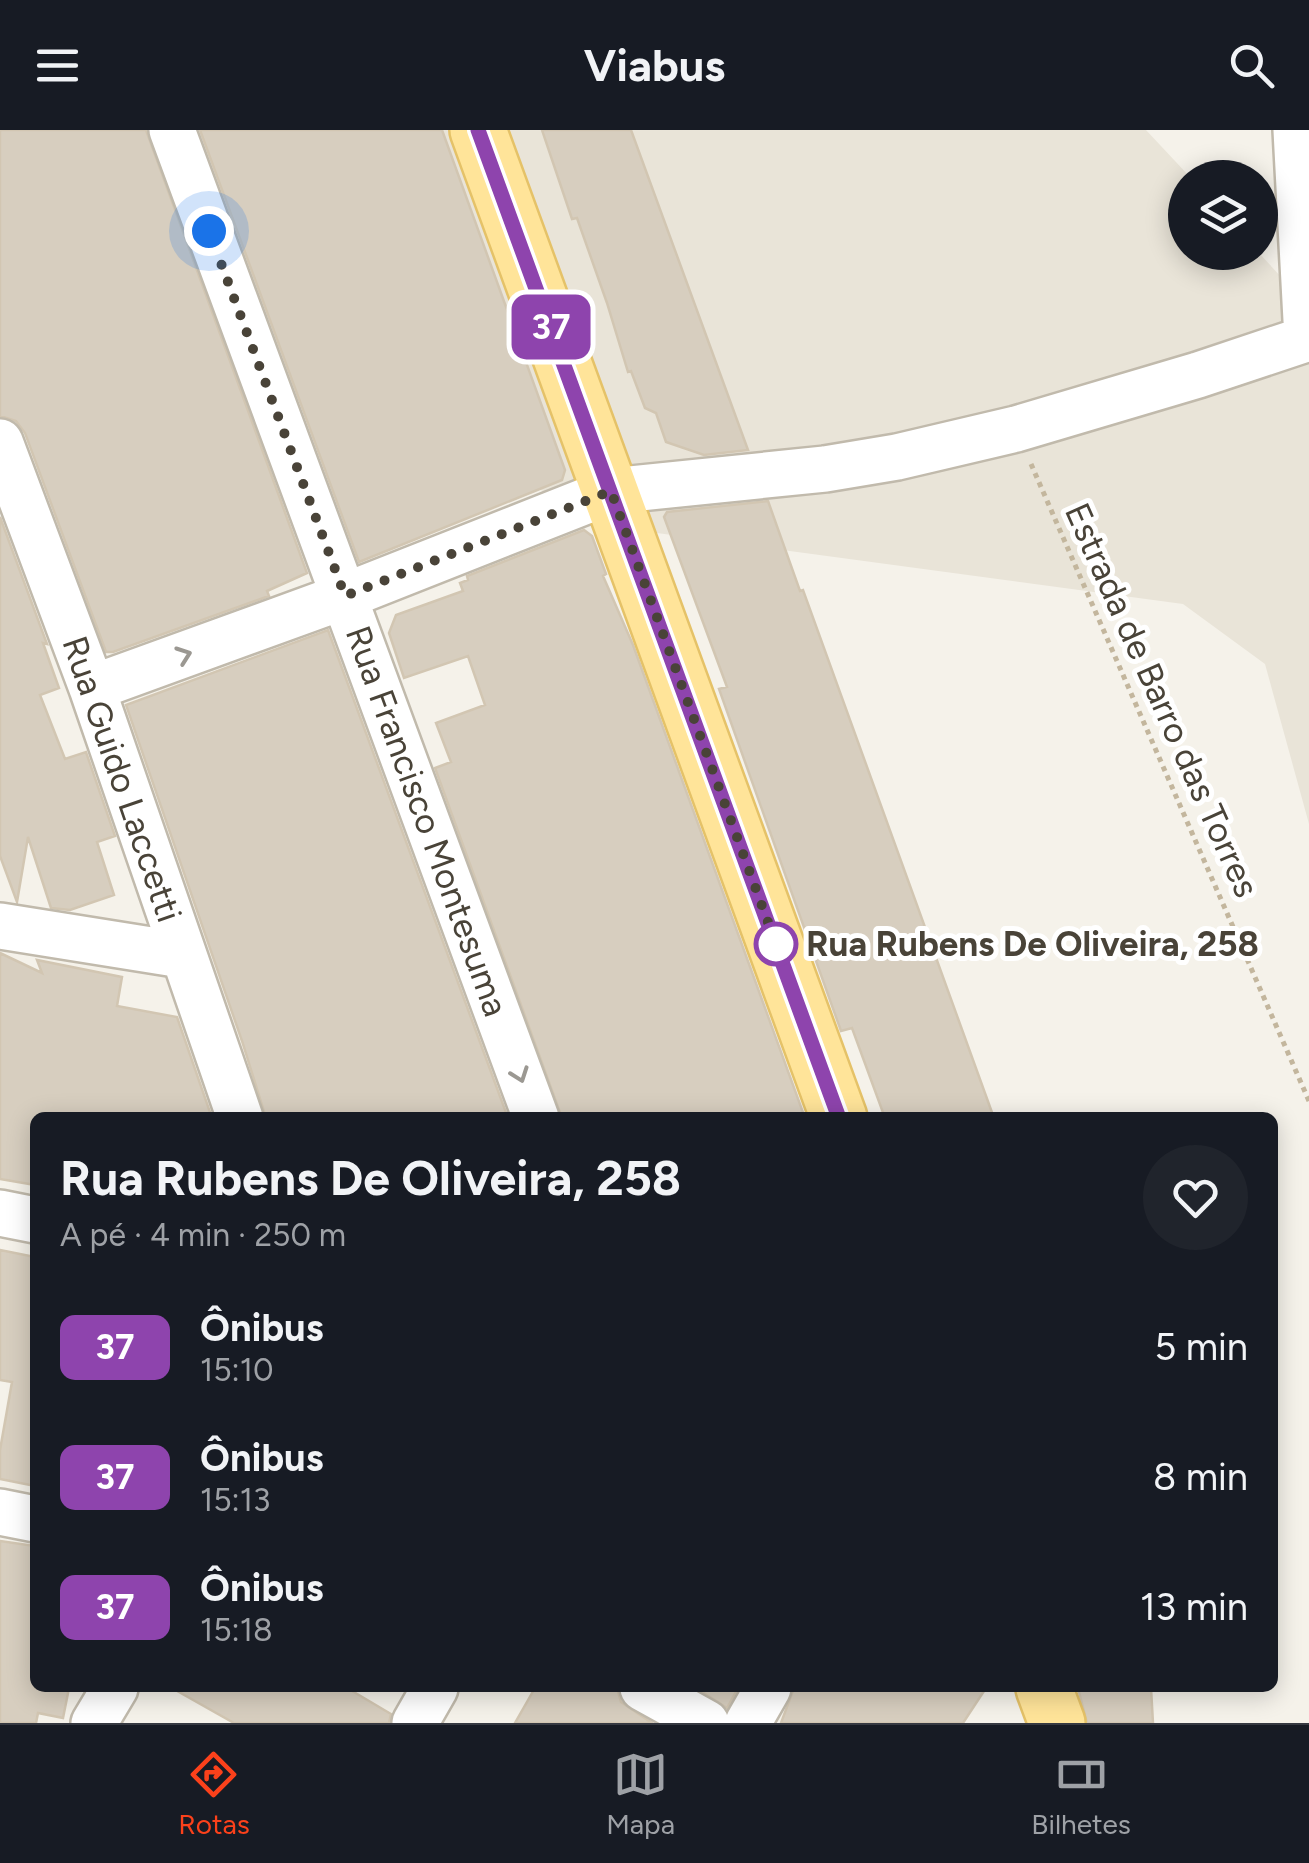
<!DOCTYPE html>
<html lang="pt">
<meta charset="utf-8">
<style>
body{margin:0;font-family:Figtree,sans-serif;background:#20242c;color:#f1f3f6;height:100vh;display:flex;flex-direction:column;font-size:38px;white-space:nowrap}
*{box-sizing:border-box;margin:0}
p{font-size:32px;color:#9ea1a6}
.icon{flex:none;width:55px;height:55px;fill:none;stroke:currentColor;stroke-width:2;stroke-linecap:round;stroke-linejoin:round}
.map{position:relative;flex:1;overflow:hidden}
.details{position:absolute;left:30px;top:982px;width:1248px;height:580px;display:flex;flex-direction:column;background:#171b24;border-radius:15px;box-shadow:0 5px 25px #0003}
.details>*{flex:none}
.badge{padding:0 20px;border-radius:15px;font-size:35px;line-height:65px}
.buttons{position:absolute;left:1168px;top:30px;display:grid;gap:20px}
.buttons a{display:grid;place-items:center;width:110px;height:110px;border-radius:50%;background:#171b24;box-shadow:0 5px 25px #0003;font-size:50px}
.you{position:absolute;width:50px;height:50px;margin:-25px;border:8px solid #fff;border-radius:50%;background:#1a73e8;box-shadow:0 0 0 15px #1a73e833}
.map>.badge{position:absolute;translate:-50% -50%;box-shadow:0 0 0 5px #fff}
.round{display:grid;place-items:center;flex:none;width:105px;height:105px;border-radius:52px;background:#20242c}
.summary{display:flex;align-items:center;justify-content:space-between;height:170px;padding:0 30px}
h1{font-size:48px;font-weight:700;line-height:75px}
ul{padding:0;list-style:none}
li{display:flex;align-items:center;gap:30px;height:130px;padding:0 30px}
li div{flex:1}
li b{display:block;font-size:38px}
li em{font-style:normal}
li .badge{min-width:110px;font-weight:700;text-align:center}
header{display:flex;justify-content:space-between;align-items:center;height:130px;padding:0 30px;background:#171b24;font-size:45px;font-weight:700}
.menu{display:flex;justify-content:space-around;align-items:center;height:140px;border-top:2px solid #363941;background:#171b24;font-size:28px;color:#9ea1a6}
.menu a{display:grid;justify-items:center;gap:5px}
.menu .active{color:#fb411b}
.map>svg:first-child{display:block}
.residential{fill:#e9e4d8}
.building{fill:#d7cebf;stroke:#d2c6b2;stroke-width:2.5}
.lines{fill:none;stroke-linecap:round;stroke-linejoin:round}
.minor-casing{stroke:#c1baac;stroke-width:50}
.major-casing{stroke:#e5c268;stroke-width:60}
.path{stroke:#c3b69d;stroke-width:5;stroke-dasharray:5 5;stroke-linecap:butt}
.minor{stroke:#fff;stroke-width:45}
.major{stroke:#ffe499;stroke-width:55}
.oneway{stroke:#9b9892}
.line-casing{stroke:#fff;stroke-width:22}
.line{stroke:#8e44ad;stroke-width:15}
.walk{stroke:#494338;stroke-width:10;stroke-dasharray:0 18}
.stop-dot{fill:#fff;stroke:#8e44ad;stroke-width:5}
.labels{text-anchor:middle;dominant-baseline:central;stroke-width:10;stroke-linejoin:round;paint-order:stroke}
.street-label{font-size:35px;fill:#494338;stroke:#fff}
.stop-label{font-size:35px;font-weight:bold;fill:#494338;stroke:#fff;text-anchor:start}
</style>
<header><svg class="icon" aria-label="menu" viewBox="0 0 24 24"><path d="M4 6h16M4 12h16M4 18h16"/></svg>Viabus<svg class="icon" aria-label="search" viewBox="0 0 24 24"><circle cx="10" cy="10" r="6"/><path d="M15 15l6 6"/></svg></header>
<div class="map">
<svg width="1309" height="1593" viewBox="0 0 1309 1593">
<rect width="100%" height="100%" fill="#f5f2ea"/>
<path class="residential" d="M 0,0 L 1146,0 L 1190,47 L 1185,48 L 1185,122 L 1259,123 L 1309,177 L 1309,694 L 1265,534 L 1183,474 L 657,403 L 0,161 Z"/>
<path class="building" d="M 0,0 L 146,0 L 307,443 L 267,461 L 269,466 L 113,522 L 106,522 L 25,303 L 16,291 L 0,286 Z
M 200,0 L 442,0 L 565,340 L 562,350 L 359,432 Z
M 542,0 L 631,0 L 748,320 L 704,325 L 666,312 L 656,283 L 645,278 L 631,241 L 628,242 L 607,173 L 577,88 L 572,89 Z
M 768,371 L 800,461 L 803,460 L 994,988 L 885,988 L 852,898 L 841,901 L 719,559 L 727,557 L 664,387 L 667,382 Z
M 0,387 L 47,514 L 43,513 L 59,558 L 40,565 L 65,629 L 86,622 L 115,706 L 97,712 L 114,765 L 70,780 L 51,778 L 28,707 L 17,772 L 0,726 Z
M 584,400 L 592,406 L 606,444 L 603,446 L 633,515 L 805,988 L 562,988 L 435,638 L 451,632 L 436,593 L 485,575 L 468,526 L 404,548 L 389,503 L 396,485 L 463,461 L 460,453 L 468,450 L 467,446 Z
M 328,500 L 508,988 L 266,988 L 242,911 L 126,575 Z
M 0,823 L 42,843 L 37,830 L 122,847 L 117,876 L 177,887 L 212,988 L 35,988 L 35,1055 L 0,1049 Z
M 0,1120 L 35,1127 L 35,1356 L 0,1349 L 0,1320 L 12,1252 L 0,1250 Z
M 0,1411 L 35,1416 L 35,1558 L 69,1558 L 63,1588 L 38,1583 L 36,1593 L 0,1593 Z
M 172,1558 L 347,1558 L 391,1584 L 389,1593 L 234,1593 Z
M 535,1558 L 617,1558 L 621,1572 L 652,1593 L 515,1593 Z
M 696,1558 L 738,1558 L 727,1578 Z
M 794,1558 L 986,1558 L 963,1593 L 781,1593 Z
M 1078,1558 L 1151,1558 L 1153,1593 L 1087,1593 Z"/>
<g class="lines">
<defs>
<path id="minor" d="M 172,0 L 536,988
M 1296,0 L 1307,209
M 0,312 L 92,558 L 240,988
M 92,558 L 345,466 L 611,361 L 825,339 L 897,327 L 1016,299 L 1198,245 L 1309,208
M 0,796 L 182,825
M 0,1083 L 35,1090
M 0,1382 L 35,1389
M 643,1558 L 706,1593
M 94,1593 L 115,1558
M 415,1593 L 435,1558
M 748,1593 L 768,1558"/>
<path id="major" d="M 478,0 L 839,988
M 1044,1558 L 1057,1593"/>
</defs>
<use href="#minor" class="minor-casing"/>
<use href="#major" class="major-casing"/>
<path class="path" d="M 1031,334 L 1309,971"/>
<use href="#minor" class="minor"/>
<use href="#major" class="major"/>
</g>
<defs><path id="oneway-chevron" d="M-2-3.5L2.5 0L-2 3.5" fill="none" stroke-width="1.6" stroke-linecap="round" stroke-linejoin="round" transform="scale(2.5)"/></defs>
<g class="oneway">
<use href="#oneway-chevron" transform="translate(184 525) rotate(-20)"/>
<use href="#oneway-chevron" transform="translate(520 945) rotate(70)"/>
</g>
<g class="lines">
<defs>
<path id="line" d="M 478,0 L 839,988"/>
</defs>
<use href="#line" class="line-casing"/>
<use href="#line" class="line"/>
<path class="walk" d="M 209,101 L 345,466 L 611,361 L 777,817 L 776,814"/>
</g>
<circle class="stop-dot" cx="776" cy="814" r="20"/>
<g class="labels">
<g class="street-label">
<text transform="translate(1162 570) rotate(66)">Estrada de Barro das Torres</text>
<text transform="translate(122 649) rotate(71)">Rua Guido Laccetti</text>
<text transform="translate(427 691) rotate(70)">Rua Francisco Montesuma</text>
</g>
<g class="stop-label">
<text x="806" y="814">Rua Rubens De Oliveira, 258</text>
</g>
</g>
</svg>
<div class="buttons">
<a><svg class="icon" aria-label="layers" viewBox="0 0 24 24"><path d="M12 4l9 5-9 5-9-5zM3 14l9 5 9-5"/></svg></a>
</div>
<div class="you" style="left:209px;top:101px"></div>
<b class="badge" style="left:551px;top:197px;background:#8e44ad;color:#fff">37</b>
<section class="details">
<div class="summary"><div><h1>Rua Rubens De Oliveira, 258</h1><p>A pé · 4 min · 250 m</p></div><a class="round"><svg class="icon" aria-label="heart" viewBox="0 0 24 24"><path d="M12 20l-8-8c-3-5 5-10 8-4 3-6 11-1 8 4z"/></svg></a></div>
<ul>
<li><span class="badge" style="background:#8e44ad;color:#fff">37</span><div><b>Ônibus</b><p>15:10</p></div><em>5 min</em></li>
<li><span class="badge" style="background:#8e44ad;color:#fff">37</span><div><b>Ônibus</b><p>15:13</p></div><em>8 min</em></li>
<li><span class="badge" style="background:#8e44ad;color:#fff">37</span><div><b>Ônibus</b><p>15:18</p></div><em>13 min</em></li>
</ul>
</section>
</div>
<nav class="menu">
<a class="active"><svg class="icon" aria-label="directions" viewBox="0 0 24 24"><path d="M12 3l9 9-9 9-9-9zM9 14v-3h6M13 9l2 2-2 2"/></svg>Rotas</a>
<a><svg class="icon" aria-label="map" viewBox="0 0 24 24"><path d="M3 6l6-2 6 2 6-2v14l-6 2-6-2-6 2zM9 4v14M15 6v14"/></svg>Mapa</a>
<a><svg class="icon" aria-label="tickets" viewBox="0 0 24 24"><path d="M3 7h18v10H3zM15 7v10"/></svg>Bilhetes</a>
</nav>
